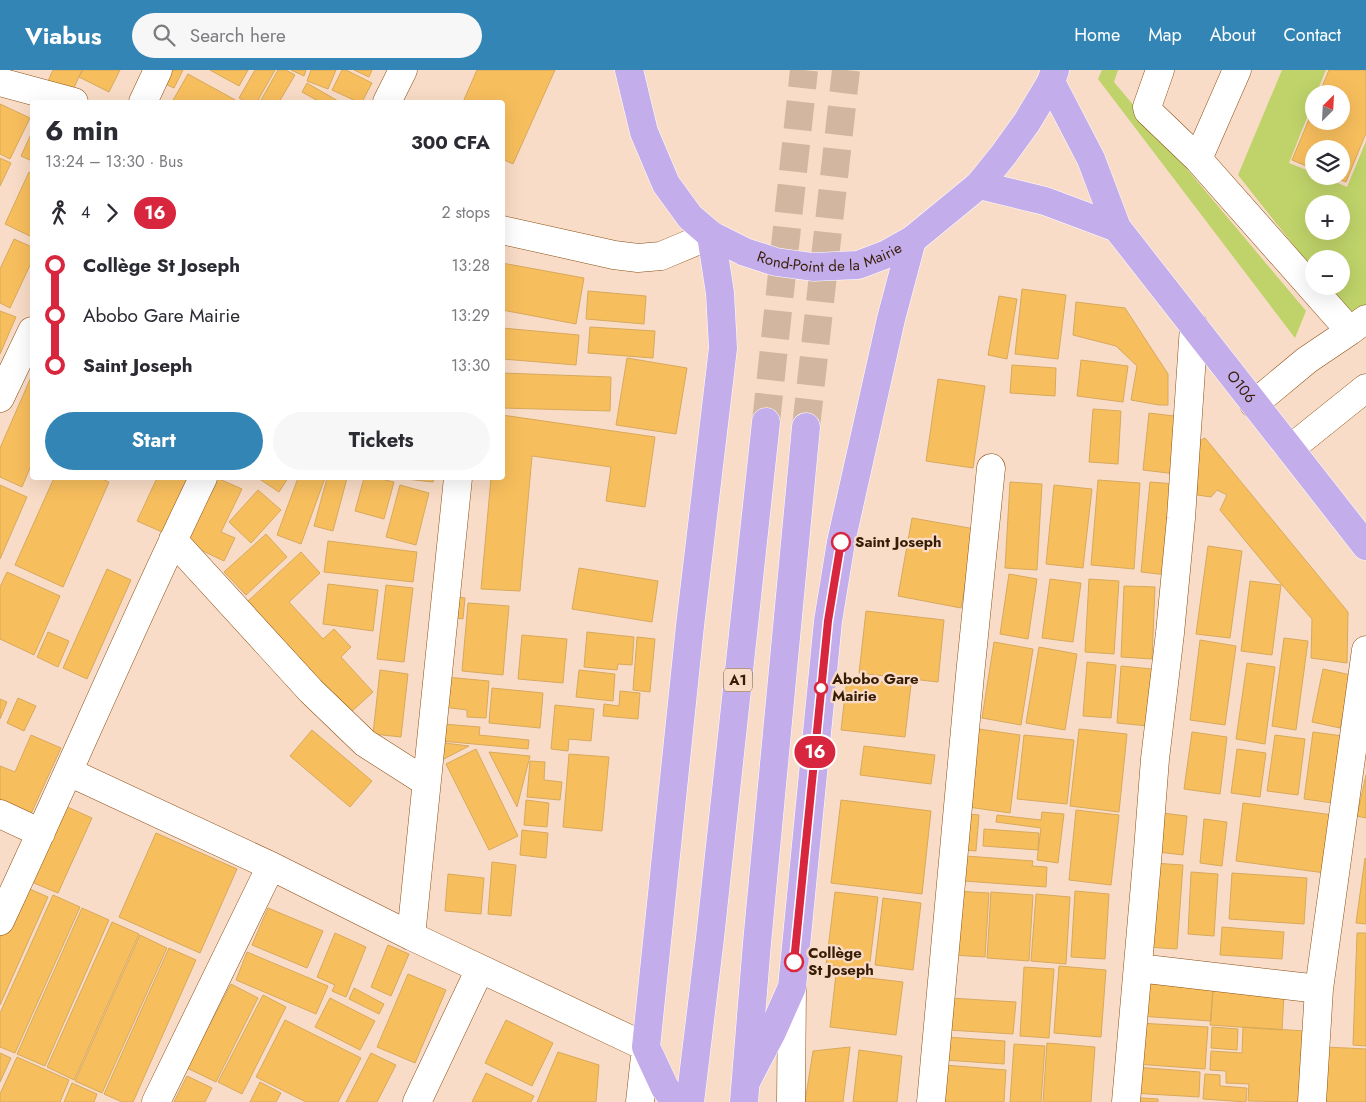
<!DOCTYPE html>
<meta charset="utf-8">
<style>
body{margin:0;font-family:Jost,sans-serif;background:#f7f7f7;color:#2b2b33;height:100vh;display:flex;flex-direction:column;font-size:19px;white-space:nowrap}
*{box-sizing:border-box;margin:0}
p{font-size:16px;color:#7c7c81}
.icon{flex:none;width:28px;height:28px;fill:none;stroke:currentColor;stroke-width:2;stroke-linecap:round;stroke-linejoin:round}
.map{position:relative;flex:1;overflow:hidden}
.drawer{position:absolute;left:30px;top:30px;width:475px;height:380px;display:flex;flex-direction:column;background:#fff;border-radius:5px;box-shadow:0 5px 20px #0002}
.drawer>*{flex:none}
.badge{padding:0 10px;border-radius:16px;font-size:18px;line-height:32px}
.needle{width:32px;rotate:24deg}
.buttons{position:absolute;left:1305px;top:15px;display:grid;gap:10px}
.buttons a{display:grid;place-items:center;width:45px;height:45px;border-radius:50%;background:#fff;box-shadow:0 5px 20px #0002;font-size:25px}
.map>.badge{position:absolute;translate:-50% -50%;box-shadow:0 0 0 2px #fff}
.legs{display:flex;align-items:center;gap:8px;height:55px;padding:0 15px;font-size:16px}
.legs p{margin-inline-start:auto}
.head{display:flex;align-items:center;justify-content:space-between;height:85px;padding:0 15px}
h1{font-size:28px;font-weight:700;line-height:38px}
.cta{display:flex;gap:10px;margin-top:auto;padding:10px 15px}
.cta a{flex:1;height:58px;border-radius:30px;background:#3385b6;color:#fff;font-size:20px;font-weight:700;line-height:58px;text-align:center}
.cta a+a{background:#f7f7f7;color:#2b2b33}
ul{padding:0 15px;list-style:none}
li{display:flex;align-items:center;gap:18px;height:50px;font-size:19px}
li i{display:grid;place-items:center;width:8px;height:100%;margin:0 6px;background:currentColor}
li i::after{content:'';width:12px;height:12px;margin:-6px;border:4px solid;border-radius:50%;background:#fff}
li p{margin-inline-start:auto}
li:first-child i{background:linear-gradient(#0000 50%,currentColor 0)}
li:last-child i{background:linear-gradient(currentColor 50%,#0000 0)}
header{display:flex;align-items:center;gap:30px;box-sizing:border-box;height:70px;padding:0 25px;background:#3385b6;color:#fff}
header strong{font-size:24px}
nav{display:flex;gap:28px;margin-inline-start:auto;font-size:18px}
.search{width:350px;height:45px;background:#f7f7f7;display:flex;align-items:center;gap:12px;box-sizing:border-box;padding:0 18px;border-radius:28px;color:#7c7c81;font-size:19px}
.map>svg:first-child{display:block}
.green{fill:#bfd36a;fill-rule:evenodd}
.building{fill:#f7be5d;stroke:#d7a95d}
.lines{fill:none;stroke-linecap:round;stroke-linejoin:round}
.major-tunnel{stroke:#d2b6a0;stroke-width:28;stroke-dasharray:28 14;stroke-linecap:butt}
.minor-casing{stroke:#8c4e11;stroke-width:29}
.major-casing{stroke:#fff;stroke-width:29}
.minor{stroke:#fff;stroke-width:28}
.major{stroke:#c3adea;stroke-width:28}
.line-1-casing{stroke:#fff;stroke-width:11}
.line-1{stroke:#d7263d;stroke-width:8}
.stop-1-dot{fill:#fff;stroke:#d7263d;stroke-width:2.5}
.labels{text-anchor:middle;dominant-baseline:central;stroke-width:4.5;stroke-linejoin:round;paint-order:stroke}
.shield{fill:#f9dcc7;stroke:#71563f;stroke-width:1}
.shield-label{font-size:14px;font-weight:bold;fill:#371d05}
.street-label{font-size:15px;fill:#371d05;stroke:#f9dcc7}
.stop-label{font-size:15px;font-weight:bold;fill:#371d05;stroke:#f9dcc7;text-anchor:start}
</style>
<header>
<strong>Viabus</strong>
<div class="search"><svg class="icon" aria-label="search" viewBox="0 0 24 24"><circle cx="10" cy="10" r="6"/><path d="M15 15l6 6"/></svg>Search here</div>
<nav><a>Home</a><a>Map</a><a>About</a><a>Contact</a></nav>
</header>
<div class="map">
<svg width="1366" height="1032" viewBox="0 0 1366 1032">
<rect width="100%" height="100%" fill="#f9dcc7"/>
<path class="green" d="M 1102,0 L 1118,0 L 1114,12 L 1306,241 L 1295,268 L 1098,9 Z
M 1282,0 L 1326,0 L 1316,24 L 1314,24 L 1314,30 L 1289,93 L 1314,103 L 1314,106 L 1321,106 L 1347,117 L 1366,71 L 1366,236 L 1351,248 L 1326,216 L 1341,216 L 1341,189 L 1314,189 L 1314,201 L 1238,105 ZM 1314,134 L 1341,134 L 1341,161 L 1314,161 Z"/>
<path class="building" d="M 53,0 L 82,0 L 72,22 L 48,11 Z
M 83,0 L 120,0 L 109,22 L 79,7 Z
M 164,0 L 183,0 L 174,18 L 159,11 Z
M 210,0 L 248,0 L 239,16 Z
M 255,0 L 275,0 L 257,32 L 247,32 L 239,28 Z
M 278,0 L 286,0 L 295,5 L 279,32 L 260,32 Z
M 291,0 L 306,0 L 304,6 Z
M 311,0 L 336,0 L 328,19 L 307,11 Z
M 342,0 L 346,0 L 372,13 L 362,32 L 358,32 L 332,20 Z
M 354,0 L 372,0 L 369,7 Z
M 477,0 L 555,0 L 513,94 L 502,89 L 502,32 L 463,32 Z
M 1329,0 L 1366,0 L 1366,63 L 1346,112 L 1331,106 L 1341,106 L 1341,79 L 1314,79 L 1314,99 L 1292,90 L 1314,37 L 1314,51 L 1341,51 L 1341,24 L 1319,24 Z
M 188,4 L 239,32 L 172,32 Z
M 307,13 L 338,31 L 337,32 L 320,32 L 302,22 Z
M 0,34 L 30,48 L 10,89 L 0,84 Z
M 32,62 L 32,91 L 21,86 Z
M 0,88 L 11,93 L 0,116 Z
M 29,102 L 32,104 L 32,167 L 5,154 Z
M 14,169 L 32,177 L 32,191 L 10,238 L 0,233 L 0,199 Z
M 502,193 L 584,208 L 576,254 L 502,240 Z
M 1022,219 L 1066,225 L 1058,289 L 1015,284 Z
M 588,221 L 646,226 L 644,254 L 586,249 Z
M 999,226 L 1017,229 L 1007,289 L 988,285 Z
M 1076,232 L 1125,238 L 1168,304 L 1168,335 L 1159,335 L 1131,330 L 1137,296 L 1116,276 L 1073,265 Z
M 0,241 L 16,247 L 0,284 Z
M 590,257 L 655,261 L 653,288 L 588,283 Z
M 502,258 L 579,265 L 576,295 L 502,289 Z
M 627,288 L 687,298 L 676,364 L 616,355 Z
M 1081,290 L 1128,296 L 1123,332 L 1077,326 Z
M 1012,295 L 1056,298 L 1055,326 L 1010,323 Z
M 502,303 L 611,307 L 610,341 L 502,338 Z
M 32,305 L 32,393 L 22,417 L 0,407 L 0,378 Z
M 938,309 L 985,316 L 973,398 L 926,391 Z
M 1093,339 L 1121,341 L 1118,394 L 1089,392 Z
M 1149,343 L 1182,347 L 1176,404 L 1143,400 Z
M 502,345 L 655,367 L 645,437 L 606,431 L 611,397 L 532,386 L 520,521 L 481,519 L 491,408 L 502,408 Z
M 1205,368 L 1348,542 L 1347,593 L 1311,588 L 1312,549 L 1276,508 L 1220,440 L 1227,425 L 1217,420 L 1211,427 L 1197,425 L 1199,371 Z
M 54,408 L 99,408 L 109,412 L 63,517 L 15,495 Z
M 157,408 L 188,408 L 162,462 L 137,451 Z
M 217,408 L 242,419 L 221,462 L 235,468 L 224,491 L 186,473 Z
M 258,408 L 288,408 L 279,422 Z
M 298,408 L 325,408 L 301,474 L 277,465 Z
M 327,408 L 347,408 L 333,461 L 314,456 Z
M 364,408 L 376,408 L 394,412 L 384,449 L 355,441 Z
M 407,408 L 434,408 L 433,412 L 406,409 Z
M 1098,410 L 1140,413 L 1134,499 L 1091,495 Z
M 1010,412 L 1042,414 L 1037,500 L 1005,498 Z
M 1150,412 L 1176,414 L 1167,505 L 1141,502 Z
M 0,415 L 27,427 L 0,489 Z
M 400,415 L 429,423 L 416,475 L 386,467 Z
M 1054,415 L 1092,419 L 1083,498 L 1046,494 Z
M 258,420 L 281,440 L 251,473 L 229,452 Z
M 912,448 L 975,459 L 961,538 L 898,526 Z
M 266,464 L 287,487 L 246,525 L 224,502 Z
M 328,471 L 417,482 L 413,512 L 324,502 Z
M 1208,476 L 1242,481 L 1230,568 L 1196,564 Z
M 301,482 L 320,503 L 289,532 L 323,569 L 334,559 L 351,577 L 341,587 L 373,622 L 350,643 L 247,532 Z
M 579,498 L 658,511 L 652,552 L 572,539 Z
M 107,499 L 131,510 L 87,609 L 63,598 Z
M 7,502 L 60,526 L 34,585 L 0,569 L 0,517 Z
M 1009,504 L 1037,509 L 1028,569 L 1000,564 Z
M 1050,509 L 1081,513 L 1073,572 L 1042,568 Z
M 1089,509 L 1119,511 L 1114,584 L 1085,582 Z
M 1250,511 L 1281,515 L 1272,585 L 1241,581 Z
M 328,514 L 378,520 L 373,561 L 323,554 Z
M 386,515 L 413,518 L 404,592 L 377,589 Z
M 1124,516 L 1155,517 L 1152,589 L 1121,587 Z
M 450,526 L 465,528 L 463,549 L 448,547 Z
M 468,533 L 509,536 L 503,605 L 462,601 Z
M 866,541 L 944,550 L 938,612 L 859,603 Z
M 48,562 L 69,571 L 58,597 L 37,587 Z
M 587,562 L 634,567 L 632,595 L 618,594 L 617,600 L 584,597 Z
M 522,565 L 567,569 L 563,613 L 518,609 Z
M 637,567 L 655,569 L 650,622 L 633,620 Z
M 1284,568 L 1308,571 L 1296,660 L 1272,656 Z
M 1200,570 L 1236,576 L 1225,655 L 1190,650 Z
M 994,572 L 1033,579 L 1021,655 L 982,648 Z
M 1039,577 L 1077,584 L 1065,660 L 1026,653 Z
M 1087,592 L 1116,595 L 1111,648 L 1083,646 Z
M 1247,593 L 1275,597 L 1265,674 L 1236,669 Z
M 1121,596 L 1152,599 L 1148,656 L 1117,653 Z
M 1323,599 L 1351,605 L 1340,658 L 1312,652 Z
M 380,600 L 408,604 L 401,667 L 373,664 Z
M 579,600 L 615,604 L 613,631 L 576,627 Z
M 446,607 L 489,611 L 486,648 L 467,647 L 467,640 L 443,637 Z
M 847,608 L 911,615 L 905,667 L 841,660 Z
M 492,618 L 543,623 L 540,658 L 489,653 Z
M 620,621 L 640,623 L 638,649 L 603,646 L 604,634 L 619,636 Z
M 18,628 L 36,636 L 24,661 L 7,653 Z
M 0,629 L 7,632 L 0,649 Z
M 555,635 L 594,639 L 591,671 L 569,669 L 568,681 L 551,679 Z
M 443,654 L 480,657 L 479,665 L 529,670 L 528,679 L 441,671 Z
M 972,658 L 1020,665 L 1010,743 L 961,736 Z
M 1079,659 L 1127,664 L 1119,742 L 1070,736 Z
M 312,660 L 372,711 L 350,737 L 290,686 Z
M 1192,662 L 1227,667 L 1220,724 L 1184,719 Z
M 1313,662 L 1343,666 L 1333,733 L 1304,729 Z
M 31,665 L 61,678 L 30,746 L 0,733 L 0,696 L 15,702 Z
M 1024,665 L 1074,670 L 1067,734 L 1017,729 Z
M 1275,665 L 1305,669 L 1298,725 L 1267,721 Z
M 437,672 L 469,676 L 438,692 Z
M 864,676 L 935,685 L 931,714 L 860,705 Z
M 476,679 L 518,766 L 489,780 L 446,694 Z
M 1237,679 L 1266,683 L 1260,727 L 1231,723 Z
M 489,682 L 530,686 L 517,737 Z
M 569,684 L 609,687 L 602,761 L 563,757 Z
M 530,691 L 545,692 L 544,710 L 562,712 L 560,730 L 527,727 Z
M 1366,705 L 1366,748 L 1357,746 Z
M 526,730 L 549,733 L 547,757 L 524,755 Z
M 841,730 L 931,741 L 922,824 L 831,813 Z
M 1243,733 L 1333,745 L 1325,803 L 1236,791 Z
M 63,735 L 92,748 L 58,823 L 29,811 Z
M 1076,740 L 1119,745 L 1111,815 L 1069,810 Z
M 1042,742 L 1064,744 L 1058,793 L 1037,790 L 1041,758 L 996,752 L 997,745 L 1041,750 Z
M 1162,743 L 1187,746 L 1183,785 L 1158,782 Z
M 968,744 L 979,745 L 976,781 L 965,780 Z
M 1204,749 L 1227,752 L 1222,796 L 1200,793 Z
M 984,759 L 1039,763 L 1038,780 L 983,776 Z
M 522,760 L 548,763 L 546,788 L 520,785 Z
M 156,763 L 237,799 L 200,883 L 119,847 Z
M 966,786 L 1033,791 L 1032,796 L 1047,797 L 1046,817 L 964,811 Z
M 1365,788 L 1366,789 L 1366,854 L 1356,853 Z
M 492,792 L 516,795 L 511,846 L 488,844 Z
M 1153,793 L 1183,795 L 1177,879 L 1147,877 Z
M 1191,802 L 1218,804 L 1214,866 L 1188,864 Z
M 1232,803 L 1307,808 L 1304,854 L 1229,849 Z
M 448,804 L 484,808 L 481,844 L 445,841 Z
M 23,816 L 48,827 L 0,935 L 0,868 Z
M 955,821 L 989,823 L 985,887 L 951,885 Z
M 1075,821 L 1109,824 L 1105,889 L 1071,887 Z
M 835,822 L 878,827 L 869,900 L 826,895 Z
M 991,822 L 1033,825 L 1029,891 L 987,888 Z
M 1036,824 L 1070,827 L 1066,894 L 1031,891 Z
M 53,825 L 80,837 L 15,983 L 0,977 L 0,943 Z
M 883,828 L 921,833 L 913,900 L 875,895 Z
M 82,838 L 109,850 L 45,996 L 17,984 Z
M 268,838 L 323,861 L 307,898 L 252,875 Z
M 112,852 L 139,864 L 74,1010 L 47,997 Z
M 1222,857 L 1284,862 L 1282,889 L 1220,885 Z
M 335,863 L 366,877 L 346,927 L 332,921 L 335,915 L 317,907 Z
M 1357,863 L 1366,863 L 1366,976 L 1353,975 Z
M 140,865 L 167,878 L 102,1023 L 75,1011 Z
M 388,875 L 409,884 L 391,926 L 371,917 Z
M 169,878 L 196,890 L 133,1032 L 122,1032 L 104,1024 Z
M 247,882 L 328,916 L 316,944 L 236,910 Z
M 1059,896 L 1106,900 L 1101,967 L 1054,963 Z
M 1024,897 L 1054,899 L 1049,968 L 1020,966 Z
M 408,904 L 446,920 L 415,993 L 377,977 Z
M 836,904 L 903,912 L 896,965 L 830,957 Z
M 1141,913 L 1213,918 L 1211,951 L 1139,946 Z
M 231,914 L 258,928 L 216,1012 L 187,998 Z
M 354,918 L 384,934 L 379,944 L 349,929 Z
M 1213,920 L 1284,925 L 1282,960 L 1210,955 Z
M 263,925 L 286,937 L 242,1024 L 218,1012 Z
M 330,928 L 375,951 L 360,980 L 315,957 Z
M 950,928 L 1016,932 L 1013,964 L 948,960 Z
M 285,950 L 361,988 L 338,1032 L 306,1032 L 256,1007 Z
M 506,950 L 553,973 L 532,1016 L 485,993 Z
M 1139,953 L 1208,957 L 1205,999 L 1136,994 Z
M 1212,957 L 1238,959 L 1237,980 L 1211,978 Z
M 1243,957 L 1305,961 L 1301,1032 L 1248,1031 L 1249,1014 L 1226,1013 L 1226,1001 L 1210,1000 L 1211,981 L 1242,983 Z
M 946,967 L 1005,971 L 1004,994 L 944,990 Z
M 1047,973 L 1095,977 L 1091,1032 L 1043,1032 Z
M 1014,974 L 1045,976 L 1041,1032 L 1010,1032 Z
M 850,977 L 843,1032 L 805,1032 L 813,981 Z
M 1326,977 L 1366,979 L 1366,1032 L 1324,1032 Z
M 859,980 L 902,986 L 897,1032 L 853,1032 Z
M 558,982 L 599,995 L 596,1032 L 537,1032 Z
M 0,983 L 11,988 L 0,1012 Z
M 371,983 L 396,995 L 377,1032 L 346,1032 Z
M 17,987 L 69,1010 L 60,1032 L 0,1032 L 0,1024 Z
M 944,995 L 1006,1000 L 1004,1032 L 941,1032 Z
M 1134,997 L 1200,1002 L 1199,1027 L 1132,1023 Z
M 486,1003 L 534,1026 L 531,1032 L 472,1032 Z
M 1205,1004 L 1220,1005 L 1220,1016 L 1247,1018 L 1246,1032 L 1203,1029 Z
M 187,1006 L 212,1018 L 205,1032 L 174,1032 Z
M 260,1012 L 281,1023 L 276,1032 L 250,1032 Z
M 72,1013 L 97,1024 L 94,1032 L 64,1032 Z
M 1129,1027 L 1158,1029 L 1158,1032 L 1128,1032 Z"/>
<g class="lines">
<path class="major-tunnel" d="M 766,352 L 804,0
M 806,357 L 846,0"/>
<defs>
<path id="minor" d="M 1160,0 L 1147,37 L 1148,41 L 1198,89 L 1350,261 L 1366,249
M 0,12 L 74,32
M 143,32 L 158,0
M 387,32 L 403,0
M 1198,89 L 1237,0
M 502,160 L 614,185 L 638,188 L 661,186 L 711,165
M 0,328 L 32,261
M 1254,334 L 1307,290 L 1350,261
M 1290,379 L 1366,318
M 173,470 L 311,621 L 365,673 L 426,712
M 69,702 L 271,796 L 411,866 L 646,977 L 640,1032
M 0,744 L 41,763
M 0,851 C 69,704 132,554 203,408
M 411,866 L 458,408
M 1138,898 L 1319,919
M 156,1032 L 271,796
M 417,1032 L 480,899
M 791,1032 L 792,917
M 931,1032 L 970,605 L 991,398
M 1126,1032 L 1148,780 L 1155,689 L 1170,563 L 1181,448 L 1194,256
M 1312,1032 L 1319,919 L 1366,580"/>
<g id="major">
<path id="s1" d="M 629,0 L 644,62 L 666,114 L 690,147 L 711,165 L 745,182 L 776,192 L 813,197 L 858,195 L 887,184 L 912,170 L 979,115 L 1004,84 L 1027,52 L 1051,12 L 1055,0"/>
<path id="s2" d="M 1051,12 L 1091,89 L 1117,158 L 1366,476"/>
<path d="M 979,115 L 1045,131 L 1117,158"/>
<path d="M 746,1012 L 772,962 L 792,917 L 828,551 L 841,472 L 891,249 L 912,170"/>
<path d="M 676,1032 L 665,1018 L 646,977 L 690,556 L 723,278 L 720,223 L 711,165"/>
<path d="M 690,1032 L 710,868 L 766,352"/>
<path d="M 744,1032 L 757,873 L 806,357"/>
</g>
</defs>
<use href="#minor" class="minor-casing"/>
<use href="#major" class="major-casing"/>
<use href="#minor" class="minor"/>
<use href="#major" class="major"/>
</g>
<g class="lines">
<defs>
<path id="line-1" d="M 794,892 L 828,551 L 841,472"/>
</defs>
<use href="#line-1" class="line-1-casing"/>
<use href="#line-1" class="line-1"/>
</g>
<g class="stop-1-dot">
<circle cx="841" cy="472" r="9"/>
<circle cx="821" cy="618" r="6"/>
<circle cx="794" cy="892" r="9"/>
</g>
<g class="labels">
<rect class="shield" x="724" y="598.5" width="28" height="23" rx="4"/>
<g class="shield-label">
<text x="738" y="610">A1</text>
</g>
<g class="street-label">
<text stroke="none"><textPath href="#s1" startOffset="314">Rond-Point de la Mairie</textPath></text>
<text stroke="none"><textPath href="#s2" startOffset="362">O106</textPath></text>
</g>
<g class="stop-label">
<text x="855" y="472">Saint Joseph</text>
<text x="832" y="609">Abobo Gare<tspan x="832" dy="17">Mairie</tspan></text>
<text x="808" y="883">Collège<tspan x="808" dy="17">St Joseph</tspan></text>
</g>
</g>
</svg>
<div class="buttons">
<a><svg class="needle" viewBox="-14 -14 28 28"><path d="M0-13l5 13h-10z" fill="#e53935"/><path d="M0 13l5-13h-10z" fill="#7c7c81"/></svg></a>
<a><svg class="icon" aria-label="layers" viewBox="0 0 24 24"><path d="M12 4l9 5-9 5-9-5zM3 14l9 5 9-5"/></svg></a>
<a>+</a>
<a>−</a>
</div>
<b class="badge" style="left:815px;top:682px;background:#d7263d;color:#fff">16</b>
<section class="drawer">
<div class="head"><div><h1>6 min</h1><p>13:24 – 13:30 · Bus</p></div><b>300 CFA</b></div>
<div class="legs"><svg class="icon" aria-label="walk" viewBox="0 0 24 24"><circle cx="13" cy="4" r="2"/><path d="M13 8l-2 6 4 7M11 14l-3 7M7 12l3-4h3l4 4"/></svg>4<svg class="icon" aria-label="forward" viewBox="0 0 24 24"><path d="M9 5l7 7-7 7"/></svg><b class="badge" style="background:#d7263d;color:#fff">16</b><p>2 stops</p></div>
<ul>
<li><i style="color:#d7263d"></i><b>Collège St Joseph</b><p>13:28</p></li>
<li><i style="color:#d7263d"></i><span>Abobo Gare Mairie</span><p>13:29</p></li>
<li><i style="color:#d7263d"></i><b>Saint Joseph</b><p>13:30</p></li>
</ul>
<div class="cta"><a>Start</a><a>Tickets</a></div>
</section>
</div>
